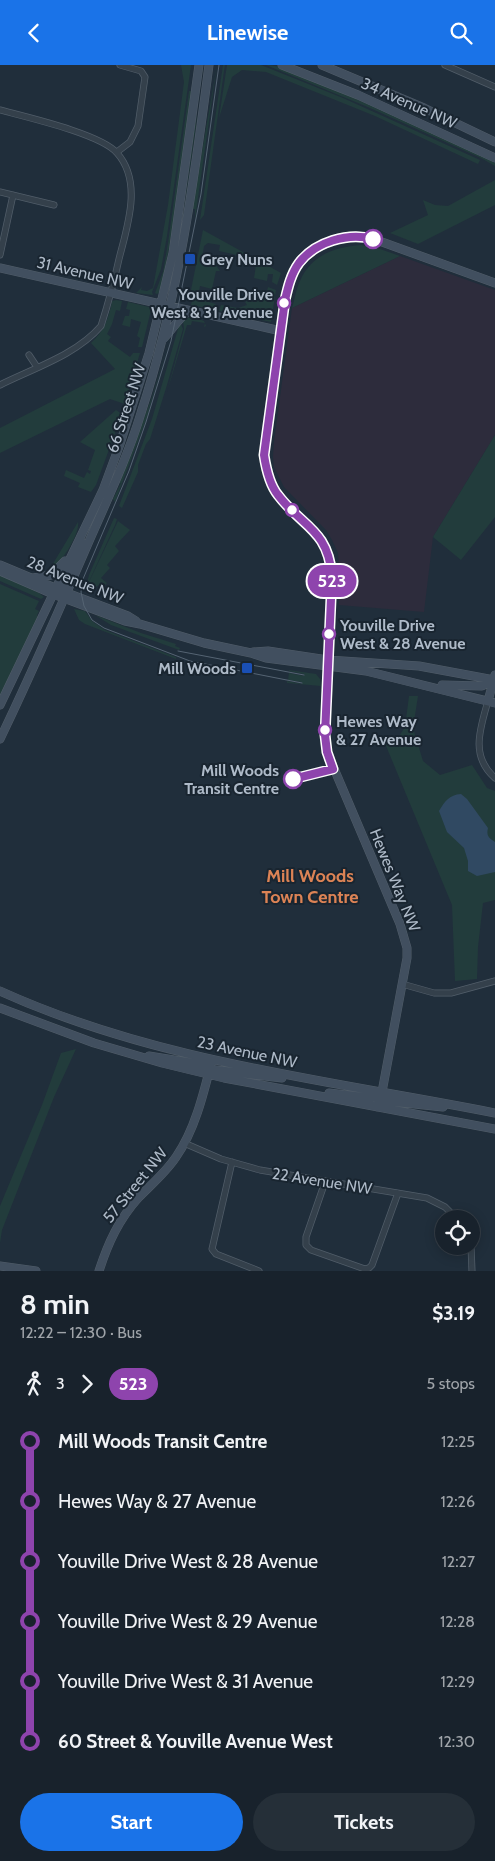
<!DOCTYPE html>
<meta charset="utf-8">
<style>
body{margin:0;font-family:Cabin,sans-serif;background:#252f38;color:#f1f3f6;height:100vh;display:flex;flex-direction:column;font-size:19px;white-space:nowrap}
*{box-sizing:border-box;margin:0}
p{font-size:16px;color:#9fa4a9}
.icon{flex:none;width:28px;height:28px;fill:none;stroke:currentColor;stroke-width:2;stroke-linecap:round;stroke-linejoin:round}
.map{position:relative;height:1206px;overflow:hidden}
.details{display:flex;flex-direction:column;background:#18222c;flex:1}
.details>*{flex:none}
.badge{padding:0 10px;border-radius:16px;font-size:18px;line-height:32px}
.controls{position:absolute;left:435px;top:1145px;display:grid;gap:10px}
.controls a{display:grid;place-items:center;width:45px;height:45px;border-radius:50%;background:#18222c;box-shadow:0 2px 12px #0003,0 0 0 1px #363f48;font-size:25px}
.map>.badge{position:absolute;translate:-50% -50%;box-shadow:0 0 0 2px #fff}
.legs{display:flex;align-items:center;gap:8px;height:55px;padding:0 20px;font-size:16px}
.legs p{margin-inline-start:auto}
.headline{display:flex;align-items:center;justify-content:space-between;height:85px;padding:0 20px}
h1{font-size:28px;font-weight:700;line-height:38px}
.action{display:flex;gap:10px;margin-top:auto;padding:10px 20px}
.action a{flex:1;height:58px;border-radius:30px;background:#1a73e8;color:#fff;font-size:20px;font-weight:700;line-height:58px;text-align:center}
.action a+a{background:#252f38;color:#f1f3f6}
ul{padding:0 20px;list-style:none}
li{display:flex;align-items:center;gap:18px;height:60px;font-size:19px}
li i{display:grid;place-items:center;width:8px;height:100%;margin:0 6px;background:currentColor}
li i::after{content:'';width:12px;height:12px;margin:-6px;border:4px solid;border-radius:50%;background:#18222c}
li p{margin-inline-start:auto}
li:first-child i{background:linear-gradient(#0000 50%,currentColor 0)}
li:last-child i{background:linear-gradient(currentColor 50%,#0000 0)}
header{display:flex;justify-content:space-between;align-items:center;height:65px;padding:0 20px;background:#1a73e8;color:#fff;font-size:22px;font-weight:700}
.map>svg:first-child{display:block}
.medical{fill:#2d2c3c}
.green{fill:#223c3c}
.water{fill:#304962}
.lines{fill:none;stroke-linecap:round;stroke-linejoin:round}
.street-casing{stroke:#515d69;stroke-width:7}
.secondary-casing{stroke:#515d69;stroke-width:9}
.street{stroke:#34404b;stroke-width:5.5}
.secondary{stroke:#414f5f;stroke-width:8}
.tram{stroke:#556473;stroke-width:1}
.line-1-casing{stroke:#fff;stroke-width:11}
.line-1{stroke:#8e44ad;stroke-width:8}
.stop-1-dot{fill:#fff;stroke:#8e44ad;stroke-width:2.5}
.transit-dot{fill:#1a4fb4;stroke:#192530;stroke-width:2}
.labels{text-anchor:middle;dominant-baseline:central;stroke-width:4;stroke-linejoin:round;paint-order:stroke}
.street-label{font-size:16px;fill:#aebac8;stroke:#192530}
.poi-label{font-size:16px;font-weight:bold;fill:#aebac8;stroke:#192530;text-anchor:start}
.stop-label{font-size:16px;font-weight:bold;fill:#aebac8;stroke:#192530;text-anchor:end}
.neighbourhood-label{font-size:18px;font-weight:bold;fill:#dc8355;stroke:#192530}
</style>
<header><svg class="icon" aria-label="back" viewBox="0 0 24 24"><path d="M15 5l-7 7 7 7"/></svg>Linewise<svg class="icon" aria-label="search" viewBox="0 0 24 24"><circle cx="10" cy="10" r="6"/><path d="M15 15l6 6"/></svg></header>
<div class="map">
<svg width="495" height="1206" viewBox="0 0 495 1206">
<rect width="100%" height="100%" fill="#202e3b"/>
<path class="medical" d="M 400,191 L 495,225 L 495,370 L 433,472 L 424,547 L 339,540 L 340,518 L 338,488 L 332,475 L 326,465 L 284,422 L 274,402 L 273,391 L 274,377 L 292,243 Z"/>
<path class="green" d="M 181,0 L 191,0 L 167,171 L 161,204 L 152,227 L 153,230 L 136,228 L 142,222 L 141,225 L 147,226 L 153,223 L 168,140 L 184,17 Z
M 217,0 L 195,154 L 195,144 L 192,144 Z
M 223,0 L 225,0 L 224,6 L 204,150 L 200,155 Z
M 227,0 L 261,0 L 343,33 L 480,95 L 478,99 L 375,51 L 266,7 L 242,5 L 232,12 L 219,53 Z
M 266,0 C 283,0 301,11 316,17 C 372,39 426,65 481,90 L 495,98 L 495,101 L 481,93 L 370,43 Z
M 189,26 L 192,26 C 183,93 175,161 160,227 L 157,229 L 155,228 L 163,207 L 168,178 Z
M 197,45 L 196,61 L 182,158 Z
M 495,115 L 495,140 L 418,179 L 390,168 L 428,150 L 423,135 L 435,140 L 448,141 Z
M 203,165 L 281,208 L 277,220 L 272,217 L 273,209 L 268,209 L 267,216 L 254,213 L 256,200 L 237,190 L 219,186 L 220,180 L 208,178 L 204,181 L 202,193 L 212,195 L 220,206 L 216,206 L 212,224 L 200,221 L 198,234 L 216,239 L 211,244 L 191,240 L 192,236 L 189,235 Z
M 361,180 L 380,184 L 400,191 L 292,243 C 295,234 296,224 300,216 C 311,190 335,182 361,180 Z
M 268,222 L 276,225 L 271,257 L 219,246 L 221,240 L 238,243 L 247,240 L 245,237 L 251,234 L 253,237 L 266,230 Z
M 116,235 L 122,236 L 120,246 L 116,245 L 112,259 L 107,269 L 111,272 L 108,276 L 130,292 L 133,288 L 140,288 L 125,339 L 110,334 L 0,388 L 0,363 L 115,304 L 91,278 C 104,266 109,253 112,236 Z
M 128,237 L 149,242 L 151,245 L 142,282 L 138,282 L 140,273 L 137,271 L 141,257 L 131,254 L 130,262 L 122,260 L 125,251 L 129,251 L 130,245 L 126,244 Z
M 192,251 L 204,256 L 206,261 L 204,262 L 205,258 L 192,256 L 191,260 L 187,260 L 167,327 L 184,264 L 183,255 Z
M 180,257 L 183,264 L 167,320 L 150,374 L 146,379 L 138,400 L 138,407 L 122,443 L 119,441 L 152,354 Z
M 171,270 L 146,355 L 115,437 L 113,434 L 121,418 L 119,418 L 152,332 Z
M 116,345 L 122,349 L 96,420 L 91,427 L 78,422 L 80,418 L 64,411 L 66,405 L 84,413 L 87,407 L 90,409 L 91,406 L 88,405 L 95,385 L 80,377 Z
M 495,370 L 495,452 L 461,495 L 433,472 Z
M 114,453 L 117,454 L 115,460 L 85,525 L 89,510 Z
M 118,456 L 130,465 L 115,481 L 119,486 L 107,500 L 110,503 L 101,513 L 107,518 L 105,520 L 102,517 L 95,523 L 88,519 Z
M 78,457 C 80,470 61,497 51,506 L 51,502 Z
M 0,509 L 39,528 L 44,532 L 41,534 L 0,516 Z
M 0,519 L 39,536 L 35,544 L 39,546 L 37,550 L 38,552 L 0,631 Z
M 74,544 L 85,546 L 92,556 L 105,565 L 176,592 L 176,594 L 85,559 L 79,555 Z
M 95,550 L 141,568 L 176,579 L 175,581 L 180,583 L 179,585 L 111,560 Z
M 289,605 L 316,609 L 320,614 L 321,621 L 287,618 L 287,616 L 302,619 L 302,617 L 288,615 L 289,608 L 304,611 L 304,609 L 289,606 Z
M 409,631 L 418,631 L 413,663 L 423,696 L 440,710 L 472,700 L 487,723 L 495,726 L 495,835 L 483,838 L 478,882 L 477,914 L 455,916 L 452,840 L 384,676 L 398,673 L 405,662 Z
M 76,984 L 54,1032 L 2,1165 L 0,1178 L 0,1141 L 42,1040 L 61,988 Z"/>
<path class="water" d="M 461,729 L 467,734 L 488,763 C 486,771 489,773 495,777 L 495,807 L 477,811 L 468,806 L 468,796 L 464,783 L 447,767 L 439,746 C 445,736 449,730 461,729 Z"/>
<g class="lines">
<defs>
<path id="street" d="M 445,0 L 495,22
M 0,45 C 26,52 101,69 117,88 C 143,117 127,162 119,194 C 114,217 108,239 101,261 C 76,290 34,303 0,320
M 117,87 L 130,77 L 138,61 L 145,12 L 141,6 L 120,0
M 0,127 L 54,140
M 0,190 L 13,130
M 29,290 L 37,302
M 488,636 C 480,664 470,691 495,713
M 402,919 L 434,928 L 451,928 L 495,916
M 184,1078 L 221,1094 L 260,1105 L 427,1133 L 445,1142 L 457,1154
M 232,1097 L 212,1184 L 216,1189 L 259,1206
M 325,1117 L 306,1172 L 306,1180 L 311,1185 L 365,1204 L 369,1203 L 372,1200 L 398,1128
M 471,1181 L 472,1206"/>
<path id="secondary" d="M 282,0 L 358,30 L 495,93
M 322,0 L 424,43 L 495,77
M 0,203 L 281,266
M 162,275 C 172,266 177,254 189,246
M 0,500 L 67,528 L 128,551 L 136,556
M 0,506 L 53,529 L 125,556 L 140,559 L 204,578 L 251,588 L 266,593 L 366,606 L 495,638
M 33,513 L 51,510 L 65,496
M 63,530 L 63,525 L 82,478
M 253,587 L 268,586 L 328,595 L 419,601 L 495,615
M 442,620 L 482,621 L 494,615
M 488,636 L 495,610
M 0,640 L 103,425 L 120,379 L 149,288 L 173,188 L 199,0
M 0,674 C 32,608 61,541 90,474 C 108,433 128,391 141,348 C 178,235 194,117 209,0
M 0,926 C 156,997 329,1015 495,1048
M 0,943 L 94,978 L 162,998 L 224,1013 L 495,1064
M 149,991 L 205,1000 L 209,998 L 212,995
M 209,1010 L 216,1005 L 282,1013
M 329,1028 L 372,1033 L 378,1031 L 382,1027
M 377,1042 L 382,1027 L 407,893 L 407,883 L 400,859 L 327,687 L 325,658 L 332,511 C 327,461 303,463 278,430 C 269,419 266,403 264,390 L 285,235 C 287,227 288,219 291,212 C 302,189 326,173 351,171 C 357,170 364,172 371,173 L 495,218
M 377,1042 L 382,1037 L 386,1036 L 443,1042
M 0,1201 L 36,1206
M 99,1206 C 108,1178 119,1154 139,1132 C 152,1119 166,1107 176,1092 C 195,1065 204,1027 212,995"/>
</defs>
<use href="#street" class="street-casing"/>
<use href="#secondary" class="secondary-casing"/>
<use href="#street" class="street"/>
<use href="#secondary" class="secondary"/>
<path class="tram" d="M 219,0 L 201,129 L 171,276 L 146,357 L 129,406 L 83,514 L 81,527 L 84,541 L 92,555 L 104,563 L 190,596 L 302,618
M 178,586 L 304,610"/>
</g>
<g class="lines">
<defs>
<path id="line-1" d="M 293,714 L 333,704 L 327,687 L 325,670 L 332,511 C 328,464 302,462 278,430 C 269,419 266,403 264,390 L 285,235 C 288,222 291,209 299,198 C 315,177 348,167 373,174"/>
</defs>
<use href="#line-1" class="line-1-casing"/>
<use href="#line-1" class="line-1"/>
</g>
<g class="stop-1-dot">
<circle cx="373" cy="174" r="9"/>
<circle cx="284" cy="238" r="6"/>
<circle cx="292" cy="445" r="6"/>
<circle cx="329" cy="569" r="6"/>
<circle cx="325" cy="665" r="6"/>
<circle cx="293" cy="714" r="9"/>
</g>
<g class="transit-dot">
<rect x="184" y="188" width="12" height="12" rx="2.5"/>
<rect x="241" y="597" width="12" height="12" rx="2.5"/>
</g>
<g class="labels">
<g class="street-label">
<text transform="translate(409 38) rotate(24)">34 Avenue NW</text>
<text transform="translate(85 208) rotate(13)">31 Avenue NW</text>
<text transform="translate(126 343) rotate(-72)">66 Street NW</text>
<text transform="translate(75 515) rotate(22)">28 Avenue NW</text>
<text transform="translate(395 815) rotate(68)">Hewes Way NW</text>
<text transform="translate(247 987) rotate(12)">23 Avenue NW</text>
<text transform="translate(322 1116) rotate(9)">22 Avenue NW</text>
<text transform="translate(135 1120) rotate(-51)">57 Street NW</text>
</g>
<g class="poi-label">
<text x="201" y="194">Grey Nuns</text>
<text x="236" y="603" text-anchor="end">Mill Woods</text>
</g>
<g class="stop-label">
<text x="273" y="229">Youville Drive<tspan x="273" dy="18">West &amp; 31 Avenue</tspan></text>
<text x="340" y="560" text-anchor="start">Youville Drive<tspan x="340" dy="18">West &amp; 28 Avenue</tspan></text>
<text x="336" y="656" text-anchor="start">Hewes Way<tspan x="336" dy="18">&amp; 27 Avenue</tspan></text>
<text x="279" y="705">Mill Woods<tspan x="279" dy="18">Transit Centre</tspan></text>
</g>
<g class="neighbourhood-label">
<text x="310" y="811">Mill Woods<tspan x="310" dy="21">Town Centre</tspan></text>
</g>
</g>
</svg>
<div class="controls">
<a><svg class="icon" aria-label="locate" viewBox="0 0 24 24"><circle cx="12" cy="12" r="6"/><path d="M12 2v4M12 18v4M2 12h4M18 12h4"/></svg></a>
</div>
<b class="badge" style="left:332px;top:516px;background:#8e44ad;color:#fff">523</b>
</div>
<section class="details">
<div class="headline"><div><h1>8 min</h1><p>12:22 – 12:30 · Bus</p></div><b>$3.19</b></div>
<div class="legs"><svg class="icon" aria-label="walk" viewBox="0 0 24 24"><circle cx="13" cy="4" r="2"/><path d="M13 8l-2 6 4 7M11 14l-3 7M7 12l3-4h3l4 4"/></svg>3<svg class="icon" aria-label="forward" viewBox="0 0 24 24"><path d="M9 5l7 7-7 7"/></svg><b class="badge" style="background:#8e44ad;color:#fff">523</b><p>5 stops</p></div>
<ul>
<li><i style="color:#8e44ad"></i><b>Mill Woods Transit Centre</b><p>12:25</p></li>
<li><i style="color:#8e44ad"></i><span>Hewes Way &amp; 27 Avenue</span><p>12:26</p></li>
<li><i style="color:#8e44ad"></i><span>Youville Drive West &amp; 28 Avenue</span><p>12:27</p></li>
<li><i style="color:#8e44ad"></i><span>Youville Drive West &amp; 29 Avenue</span><p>12:28</p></li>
<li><i style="color:#8e44ad"></i><span>Youville Drive West &amp; 31 Avenue</span><p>12:29</p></li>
<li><i style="color:#8e44ad"></i><b>60 Street &amp; Youville Avenue West</b><p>12:30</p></li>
</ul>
<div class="action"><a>Start</a><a>Tickets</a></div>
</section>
